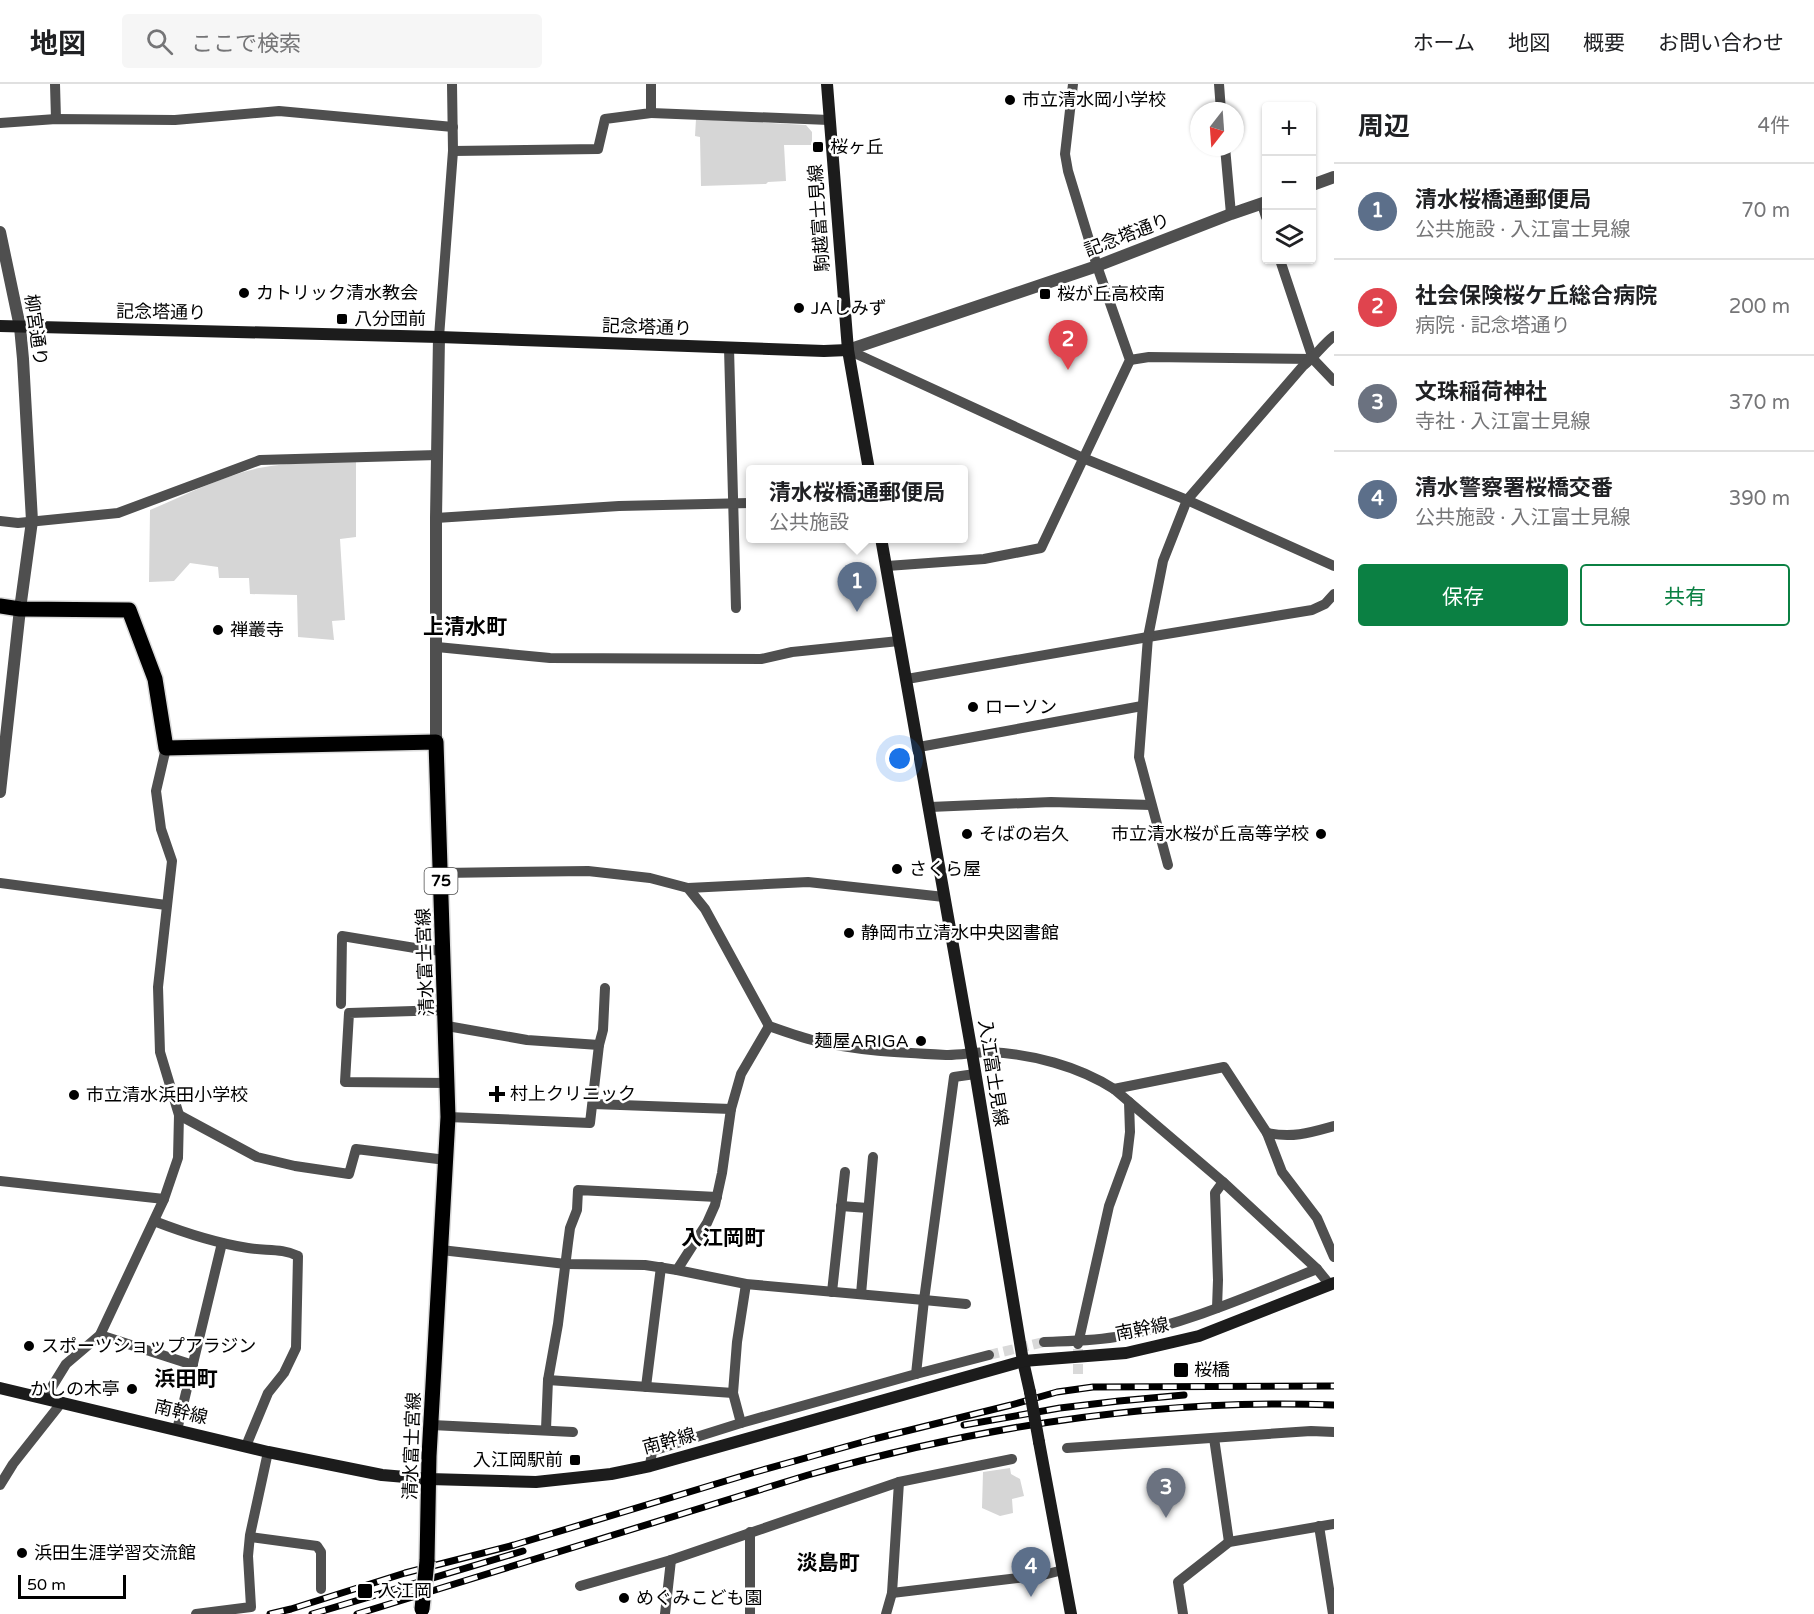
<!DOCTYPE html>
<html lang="ja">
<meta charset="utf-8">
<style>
:root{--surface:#fff;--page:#f6f6f6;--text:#202124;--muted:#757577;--line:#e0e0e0;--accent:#0b8043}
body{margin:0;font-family:"Varela Round","Noto Sans JP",sans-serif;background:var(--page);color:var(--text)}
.controls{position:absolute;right:18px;top:18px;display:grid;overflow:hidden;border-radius:6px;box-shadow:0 2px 4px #0004}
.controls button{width:54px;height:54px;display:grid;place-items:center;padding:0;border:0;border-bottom:2px solid var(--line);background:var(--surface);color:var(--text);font:30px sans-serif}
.compass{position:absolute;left:1190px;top:18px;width:54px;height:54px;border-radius:50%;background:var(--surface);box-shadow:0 2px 4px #0004;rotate:197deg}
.scale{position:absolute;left:18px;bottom:15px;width:108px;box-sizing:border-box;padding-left:6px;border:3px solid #000;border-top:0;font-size:16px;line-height:21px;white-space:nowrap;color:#000;-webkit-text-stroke:4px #fff;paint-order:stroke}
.you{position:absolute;left:900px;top:675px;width:21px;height:21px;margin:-15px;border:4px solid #fff;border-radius:50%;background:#1a73e8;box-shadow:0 0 0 9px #1a73e833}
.badge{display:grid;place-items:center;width:39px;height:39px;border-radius:50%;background:var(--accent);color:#fff;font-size:20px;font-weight:700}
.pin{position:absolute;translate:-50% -50px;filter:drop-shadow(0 2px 3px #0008)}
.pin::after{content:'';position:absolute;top:32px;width:21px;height:18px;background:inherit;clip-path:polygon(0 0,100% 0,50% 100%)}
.popup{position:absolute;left:746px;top:381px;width:222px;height:78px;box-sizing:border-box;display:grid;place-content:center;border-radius:6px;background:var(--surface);filter:drop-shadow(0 2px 4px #0005);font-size:20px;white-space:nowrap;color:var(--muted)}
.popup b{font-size:22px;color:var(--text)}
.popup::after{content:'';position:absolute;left:50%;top:100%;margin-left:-12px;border:12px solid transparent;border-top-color:var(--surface)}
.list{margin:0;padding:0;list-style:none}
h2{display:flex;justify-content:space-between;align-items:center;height:78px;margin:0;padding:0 24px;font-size:26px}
h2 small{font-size:20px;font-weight:400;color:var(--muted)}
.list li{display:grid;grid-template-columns:39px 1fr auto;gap:18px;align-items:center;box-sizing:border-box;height:96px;padding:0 24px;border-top:2px solid var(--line)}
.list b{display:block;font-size:22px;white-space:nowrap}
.list p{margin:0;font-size:20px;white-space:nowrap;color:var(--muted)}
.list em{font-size:20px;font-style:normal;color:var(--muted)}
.actions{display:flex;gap:12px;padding:18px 24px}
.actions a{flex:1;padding:14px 0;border:2px solid var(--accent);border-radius:6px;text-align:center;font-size:21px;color:var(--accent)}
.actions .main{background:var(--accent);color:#fff}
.icon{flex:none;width:33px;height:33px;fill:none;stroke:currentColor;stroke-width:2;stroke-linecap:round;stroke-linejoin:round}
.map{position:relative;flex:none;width:1334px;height:1530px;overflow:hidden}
header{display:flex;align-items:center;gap:36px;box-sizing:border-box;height:84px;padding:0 30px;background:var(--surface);border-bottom:2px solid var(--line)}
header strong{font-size:28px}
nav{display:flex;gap:33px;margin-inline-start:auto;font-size:21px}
.search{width:420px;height:54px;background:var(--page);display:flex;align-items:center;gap:15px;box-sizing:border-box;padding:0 21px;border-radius:6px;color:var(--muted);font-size:22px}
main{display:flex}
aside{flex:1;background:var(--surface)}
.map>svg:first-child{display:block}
.green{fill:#d6d6d6}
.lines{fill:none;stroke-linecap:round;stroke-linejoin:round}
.minor-tunnel{stroke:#d9d9d9;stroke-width:10;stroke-dasharray:10 5;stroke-linecap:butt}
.primary-casing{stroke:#dbdbdb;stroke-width:18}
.minor{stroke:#4f4f4f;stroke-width:10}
.tertiary{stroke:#4f4f4f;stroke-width:12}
.secondary{stroke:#1c1c1c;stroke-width:12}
.primary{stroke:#000;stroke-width:15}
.rail-casing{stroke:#000;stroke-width:7}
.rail{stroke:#fff;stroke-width:4.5;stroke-dasharray:14;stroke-linecap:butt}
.primary-bridge-casing{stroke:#dbdbdb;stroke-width:18;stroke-linecap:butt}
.secondary-bridge{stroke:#1c1c1c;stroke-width:12}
.primary-bridge{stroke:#000;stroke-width:15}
.poi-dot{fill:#000;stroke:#fff;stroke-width:2}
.labels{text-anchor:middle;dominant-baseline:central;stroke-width:5;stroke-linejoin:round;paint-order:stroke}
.shield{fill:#fff;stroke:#4c4c4c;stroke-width:1.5}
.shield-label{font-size:16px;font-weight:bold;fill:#000}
.poi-label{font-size:18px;fill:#000;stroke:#fff;text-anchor:start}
.street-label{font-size:18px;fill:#000;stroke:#fff}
.quarter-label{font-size:21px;font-weight:bold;fill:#000;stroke:#fff}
</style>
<header>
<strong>地図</strong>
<div class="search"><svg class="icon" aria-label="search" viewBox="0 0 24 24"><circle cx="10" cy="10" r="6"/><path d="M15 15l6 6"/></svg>ここで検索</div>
<nav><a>ホーム</a><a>地図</a><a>概要</a><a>お問い合わせ</a></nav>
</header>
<main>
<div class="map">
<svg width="1334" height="1530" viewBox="0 0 1334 1530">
<rect width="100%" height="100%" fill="#fff"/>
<!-- green -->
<g class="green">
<polygon points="696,35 806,41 812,48 812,61 784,61 786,97 768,98 766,100 701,102 700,53 695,52"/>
<path d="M356,377v76l-16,2 5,81 -13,1 2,19 -36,-3 -1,-42 -47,-1 -1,-16h-30l-1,-11 -28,-4 -16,18 -25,1 1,-72c35,-15 72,-34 109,-42 32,-6 65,-6 97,-7z"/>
<polygon points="1010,1384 1011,1390 1020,1395 1024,1412 1012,1415 1013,1429 1000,1432 982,1424 983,1388"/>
</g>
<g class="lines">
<!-- minor-tunnel -->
<g class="minor-tunnel">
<polyline points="1078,1265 1078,1291"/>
<polyline points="989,1271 1044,1258"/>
</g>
<defs>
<polyline id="primary" points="0,522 20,525 129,526 155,595 166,664 436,658 448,1033 429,1372 427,1477"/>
</defs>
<!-- primary casing -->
<use href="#primary" class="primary-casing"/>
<!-- minor -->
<g class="minor">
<polyline points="55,0 56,35"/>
<polyline points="1219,0 1221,27"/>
<polyline points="651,29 829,36"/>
<polyline points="0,39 56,35 175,36 279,27 453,43"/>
<polyline points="1225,63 1231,130"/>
<polyline points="453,67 598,65 605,35 651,29 651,0"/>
<polyline points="1262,120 1266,133"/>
<polyline points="1280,176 1313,275 1334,297"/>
<polyline points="439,253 453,67 452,0"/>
<polyline points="729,264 736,524"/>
<polyline points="848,266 1083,374 1187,416 1334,482"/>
<polyline points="1130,276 1149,273 1313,275"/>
<polyline points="436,434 619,422 750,419"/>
<polyline points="0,437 18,439 118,429 260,376 437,371"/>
<polyline points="887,482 984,475 1041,464 1130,276 1097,182 1068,87 1065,70 1073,0"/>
<polyline points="437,563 550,574 761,575 792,568 899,557"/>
<polyline points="907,595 1148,553 1312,526 1325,520 1334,510"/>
<polyline points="919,663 1142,622"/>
<polyline points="930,723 1051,718 1151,721"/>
<path d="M1168,781l-29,-108 9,-120 15,-76 24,-61 116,-134c12,-9 19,-21 31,-30"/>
<path d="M441,789l147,-2 62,7 38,10 17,21 64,117c14,5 28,10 43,14 43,11 91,13 136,15 13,0 27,-3 41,-3 43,2 89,14 125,37l109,93 94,87 13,16"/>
<polyline points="0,799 166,821"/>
<polyline points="688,804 808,798 944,813"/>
<polyline points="341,920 342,852 421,865 444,867"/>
<polyline points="446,926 349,929 345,998 448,999"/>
<polyline points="447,942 527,956 599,961"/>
<path d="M1114,1005l110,-22 43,66c26,5 42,0 67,-7"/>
<polyline points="593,1020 731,1025"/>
<polyline points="179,1031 257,1073 295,1082 349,1090 356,1065 446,1076"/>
<polyline points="448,1033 590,1039 599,961 603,946 605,904"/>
<polyline points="1267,1049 1282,1088 1317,1134 1334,1173"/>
<polyline points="0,1097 164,1115"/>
<polyline points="841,1122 868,1124"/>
<path d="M154,1137c31,12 61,22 94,27 17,3 35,0 50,8l-2,92 -12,25 -16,20 -22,53"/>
<polyline points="441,1166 566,1180 645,1181 677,1186 746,1200 924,1216 954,993 975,990"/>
<polyline points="677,1186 707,1139 715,1121 722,1089 731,1025 741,990 769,942"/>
<polyline points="832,1208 845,1088"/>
<polyline points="861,1210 873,1073"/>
<polyline points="1217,1224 1218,1196 1215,1109 1223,1098"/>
<polyline points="100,1251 193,1281"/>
<path d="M1044,1258c25,-1 52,-1 77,-6 68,-13 132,-42 196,-67"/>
<polyline points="1078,1260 1109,1122 1127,1073 1130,1048 1129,1018"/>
<polyline points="916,1290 989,1271"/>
<polyline points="548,1296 733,1309"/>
<polyline points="646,1303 661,1183"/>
<polyline points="45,1314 66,1280 100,1251 164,1115 178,1074 179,1031 160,968 158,903 172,777 161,745 156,707 166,664"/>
<polyline points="741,1339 733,1309 737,1258 746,1200"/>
<polyline points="432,1341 573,1348"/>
<polyline points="546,1345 548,1296 558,1240 568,1159 570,1144 577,1126 578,1106 717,1113"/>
<polyline points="177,1346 222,1159"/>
<polyline points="1214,1354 1229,1458"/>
<polyline points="1067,1364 1311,1347 1334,1348"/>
<polyline points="650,1382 652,1367 741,1339 916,1290 924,1216 966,1220"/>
<polyline points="0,1401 13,1380 62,1318"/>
<polyline points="1319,1442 1333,1530"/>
<polyline points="250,1453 317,1462 321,1468 321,1505"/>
<polyline points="580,1502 671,1476 899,1398 1012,1375"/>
<polyline points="892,1509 1043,1491 1063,1486"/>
<polyline points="196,1530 251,1523 248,1472 250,1451 268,1368"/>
<polyline points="665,1530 671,1476"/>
<polyline points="750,1530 750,1448"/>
<polyline points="886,1530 892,1509 899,1398"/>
<polyline points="1183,1530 1178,1498 1229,1458 1334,1440"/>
</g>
<!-- tertiary -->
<g class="tertiary">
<polyline points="1312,101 1334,93"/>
<polyline points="0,148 20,243 23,275 32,437 20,525 0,708"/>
<polyline points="848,266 1097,182 1231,130 1266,118"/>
<polyline points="436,658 436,434 439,253"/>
</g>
<!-- secondary -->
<g class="secondary">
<polyline points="827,0 848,266 869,386"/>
<polyline points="0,242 439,253 824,267 848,266"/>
<polyline points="881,454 972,969 1023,1277 1030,1308"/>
<polyline points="0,1304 268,1368 382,1391 429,1395 536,1398 611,1390 650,1382 1023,1277 1126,1269 1199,1252 1334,1199"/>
<polyline points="1039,1358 1071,1530"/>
</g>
<!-- primary -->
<use href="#primary" class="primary"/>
<defs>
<g id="rail">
<polyline points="964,1341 1060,1324 1119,1317 1184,1311"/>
<polyline points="270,1530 291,1525 405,1489 514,1461 752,1389 870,1356 1011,1321 1057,1308 1093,1303 1334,1302"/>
<polyline points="312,1530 523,1467"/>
<path d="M357,1530l451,-139c170,-48 349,-77 526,-70"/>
</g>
</defs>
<!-- rail casing -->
<use href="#rail" class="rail-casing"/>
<!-- rail -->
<use href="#rail" class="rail"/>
<defs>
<polyline id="primary-bridge" points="422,1525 427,1477"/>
</defs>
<!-- primary-bridge casing -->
<use href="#primary-bridge" class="primary-bridge-casing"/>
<!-- secondary-bridge -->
<polyline class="secondary-bridge" points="1030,1308 1039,1358"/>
<!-- primary-bridge -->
<use href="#primary-bridge" class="primary-bridge"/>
</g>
<!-- markers -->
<g class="poi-dot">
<circle cx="1010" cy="16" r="6"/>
<rect x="812" y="57" width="12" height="12" rx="3"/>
<circle cx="244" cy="209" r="6"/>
<rect x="1039" y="204" width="12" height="12" rx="3"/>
<circle cx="799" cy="224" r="6"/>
<rect x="336" y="229" width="12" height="12" rx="3"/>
<circle cx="218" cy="546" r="6"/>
<circle cx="973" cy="623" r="6"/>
<circle cx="967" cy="750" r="6"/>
<circle cx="1321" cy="750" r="6"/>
<circle cx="897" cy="785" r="6"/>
<circle cx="849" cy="849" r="6"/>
<circle cx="921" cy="957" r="6"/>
<path d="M494 1001h6v6h6v6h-6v6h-6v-6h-6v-6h6z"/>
<circle cx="74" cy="1011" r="6"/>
<circle cx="29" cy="1262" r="6"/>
<rect x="1173" y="1278" width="16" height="16" rx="3"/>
<circle cx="132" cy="1305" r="6"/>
<rect x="569" y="1370" width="12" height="12" rx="3"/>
<circle cx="22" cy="1469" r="6"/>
<rect x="357" y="1499" width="16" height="16" rx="3"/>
<circle cx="624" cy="1514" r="6"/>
</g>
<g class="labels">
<!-- shield labels -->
<rect class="shield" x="424.5" y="784" width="33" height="26" rx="4.5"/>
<g class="shield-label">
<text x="441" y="797">75</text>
</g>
<!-- poi labels -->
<g class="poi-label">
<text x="1022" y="16">市立清水岡小学校</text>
<text x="830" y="63">桜ヶ丘</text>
<text x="256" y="209">カトリック清水教会</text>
<text x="1057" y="210">桜が丘高校南</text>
<text x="811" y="224">JAしみず</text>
<text x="354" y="235">八分団前</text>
<text x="230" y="546">禅叢寺</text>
<text x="985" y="623">ローソン</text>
<text x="979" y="750">そばの岩久</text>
<text x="1309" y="750" text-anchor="end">市立清水桜が丘高等学校</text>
<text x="909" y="785">さくら屋</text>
<text x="861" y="849">静岡市立清水中央図書館</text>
<text x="909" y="957" text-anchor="end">麺屋ARIGA</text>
<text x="510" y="1010">村上クリニック</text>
<text x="86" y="1011">市立清水浜田小学校</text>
<text x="41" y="1262">スポーツショップアラジン</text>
<text x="1194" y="1286">桜橋</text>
<text x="120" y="1305" text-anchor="end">かしの木亭</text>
<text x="563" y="1376" text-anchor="end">入江岡駅前</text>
<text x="34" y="1469">浜田生涯学習交流館</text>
<text x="378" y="1507">入江岡</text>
<text x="636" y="1514">めぐみこども園</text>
</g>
<!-- street labels -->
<g class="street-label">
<text transform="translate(819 134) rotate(-94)">駒越富士見線</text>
<text transform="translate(1127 151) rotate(-21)">記念塔通り</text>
<text transform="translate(161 228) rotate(1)">記念塔通り</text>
<text transform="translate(647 243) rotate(2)">記念塔通り</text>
<text transform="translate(36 246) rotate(82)">柳宮通り</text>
<text transform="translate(425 878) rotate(-92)">清水富士宮線</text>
<text transform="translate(993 989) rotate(81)">入江富士見線</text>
<text transform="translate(1142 1245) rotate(-11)">南幹線</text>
<text transform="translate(181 1328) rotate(13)">南幹線</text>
<text transform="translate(669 1357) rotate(-15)">南幹線</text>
<text transform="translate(412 1362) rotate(-88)">清水富士宮線</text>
</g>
<!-- quarter labels -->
<g class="quarter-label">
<text x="465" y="543">上清水町</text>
<text x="723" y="1154">入江岡町</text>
<text x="186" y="1295">浜田町</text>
<text x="828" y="1479">淡島町</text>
</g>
</g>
</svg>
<div class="controls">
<button>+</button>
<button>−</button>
<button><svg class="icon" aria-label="layers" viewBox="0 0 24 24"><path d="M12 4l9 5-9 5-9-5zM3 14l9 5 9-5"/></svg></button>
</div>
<svg class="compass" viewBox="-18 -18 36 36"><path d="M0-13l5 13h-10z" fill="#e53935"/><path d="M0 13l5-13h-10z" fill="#757577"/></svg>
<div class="scale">50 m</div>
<div class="you"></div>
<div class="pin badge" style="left:857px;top:528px;background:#5c6f8a">1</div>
<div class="popup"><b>清水桜橋通郵便局</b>公共施設</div>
<div class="pin badge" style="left:1068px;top:286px;background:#e0444e">2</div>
<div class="pin badge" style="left:1166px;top:1434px;background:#6b7280">3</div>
<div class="pin badge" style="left:1031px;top:1513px;background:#5c6f8a">4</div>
</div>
<aside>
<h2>周辺<small>4件</small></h2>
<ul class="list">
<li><span class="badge" style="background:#5c6f8a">1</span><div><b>清水桜橋通郵便局</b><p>公共施設 · 入江富士見線</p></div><em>70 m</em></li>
<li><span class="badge" style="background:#e0444e">2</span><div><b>社会保険桜ケ丘総合病院</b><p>病院 · 記念塔通り</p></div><em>200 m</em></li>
<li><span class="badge" style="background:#6b7280">3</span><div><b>文珠稲荷神社</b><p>寺社 · 入江富士見線</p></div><em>370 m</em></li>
<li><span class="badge" style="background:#5c6f8a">4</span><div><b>清水警察署桜橋交番</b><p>公共施設 · 入江富士見線</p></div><em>390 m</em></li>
</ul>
<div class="actions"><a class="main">保存</a><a>共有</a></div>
</aside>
</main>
